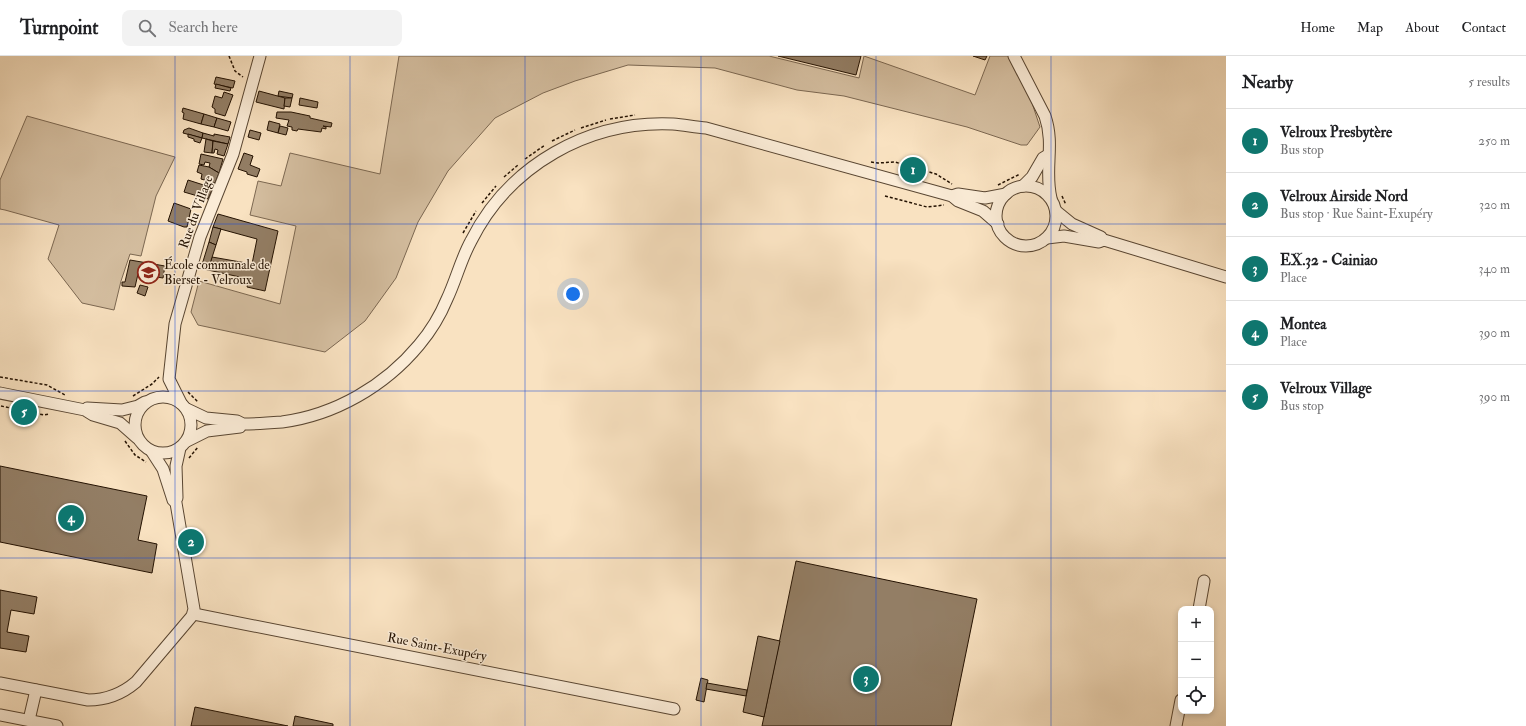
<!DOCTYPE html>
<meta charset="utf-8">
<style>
:root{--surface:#fff;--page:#f2f2f2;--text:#202124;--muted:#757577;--line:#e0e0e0;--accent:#0f766e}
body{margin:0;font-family:"IM FELL Double Pica",serif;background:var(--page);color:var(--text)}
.controls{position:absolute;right:12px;bottom:12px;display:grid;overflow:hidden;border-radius:8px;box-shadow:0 2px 6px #0003}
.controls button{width:36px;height:36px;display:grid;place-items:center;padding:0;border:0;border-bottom:1px solid var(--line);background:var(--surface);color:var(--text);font:20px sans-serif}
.you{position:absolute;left:573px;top:238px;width:14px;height:14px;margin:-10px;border:3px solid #fff;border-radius:50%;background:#1a73e8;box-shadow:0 0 0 6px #1a73e833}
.badge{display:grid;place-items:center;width:26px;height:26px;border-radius:50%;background:var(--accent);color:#fff;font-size:13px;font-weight:700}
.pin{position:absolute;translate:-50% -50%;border:2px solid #fff;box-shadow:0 1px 4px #0006}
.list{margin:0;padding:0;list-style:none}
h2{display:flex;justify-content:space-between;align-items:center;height:52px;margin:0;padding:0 16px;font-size:17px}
h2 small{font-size:13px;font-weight:400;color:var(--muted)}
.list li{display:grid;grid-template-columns:26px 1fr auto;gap:12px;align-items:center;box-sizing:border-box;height:64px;padding:0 16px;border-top:1px solid var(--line)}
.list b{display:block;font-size:15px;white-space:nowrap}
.list p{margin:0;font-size:13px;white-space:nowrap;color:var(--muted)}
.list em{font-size:13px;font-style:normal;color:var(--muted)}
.icon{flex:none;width:22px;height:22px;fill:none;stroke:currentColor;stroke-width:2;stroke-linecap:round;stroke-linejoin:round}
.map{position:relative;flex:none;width:1226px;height:670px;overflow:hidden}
header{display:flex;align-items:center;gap:24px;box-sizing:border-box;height:56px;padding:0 20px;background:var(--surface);border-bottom:1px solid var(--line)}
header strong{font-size:19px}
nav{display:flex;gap:22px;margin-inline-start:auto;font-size:14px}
.search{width:280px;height:36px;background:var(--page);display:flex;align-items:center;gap:10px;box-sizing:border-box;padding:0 14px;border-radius:8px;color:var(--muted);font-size:15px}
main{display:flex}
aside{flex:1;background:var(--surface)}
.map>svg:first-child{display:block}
.green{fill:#d5bfa1;stroke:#7c6852}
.building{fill:#937e65;stroke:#241202}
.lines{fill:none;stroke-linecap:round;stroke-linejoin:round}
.minor-casing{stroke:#594632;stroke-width:13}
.path{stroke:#241202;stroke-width:1.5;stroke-dasharray:3 2;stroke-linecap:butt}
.minor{stroke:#fbecd7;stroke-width:11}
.grid{fill:none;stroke:#1d4ed8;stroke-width:1;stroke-opacity:0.55}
.labels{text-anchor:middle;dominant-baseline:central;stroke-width:3;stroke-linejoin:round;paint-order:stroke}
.street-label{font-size:13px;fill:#241202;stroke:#fbecd7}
.poi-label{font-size:13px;fill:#241202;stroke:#fbecd7;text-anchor:start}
</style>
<header>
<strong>Turnpoint</strong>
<div class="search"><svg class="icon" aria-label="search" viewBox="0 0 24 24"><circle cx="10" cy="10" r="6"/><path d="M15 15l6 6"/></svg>Search here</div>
<nav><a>Home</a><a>Map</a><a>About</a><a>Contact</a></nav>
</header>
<main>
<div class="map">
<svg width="1226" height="670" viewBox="0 0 1226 670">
<rect width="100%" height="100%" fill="#f9e2c1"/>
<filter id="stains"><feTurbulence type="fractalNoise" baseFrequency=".005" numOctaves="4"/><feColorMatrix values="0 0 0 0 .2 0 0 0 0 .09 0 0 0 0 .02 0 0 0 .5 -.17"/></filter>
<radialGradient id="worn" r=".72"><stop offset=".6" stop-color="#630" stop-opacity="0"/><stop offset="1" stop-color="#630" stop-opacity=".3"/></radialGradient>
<!-- green -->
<g class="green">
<polygon points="399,0 769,0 859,22 864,0 975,39 990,0 1009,0 1028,35 1040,71 1027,89 1021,89 967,71 844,40 797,34 715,12 628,9 575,25 543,37 495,62 448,115 418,166 396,222 365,265 325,296 198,269 191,256 199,225 280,248 296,170 250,159 258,125 281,130 290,97 380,118"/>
<polygon points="27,60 175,101 156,140 141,200 130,198 121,225 114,254 82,247 48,203 59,169 5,154 0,153 0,124"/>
</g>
<!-- building -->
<g class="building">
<polygon points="778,0 861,0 856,19"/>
<polygon points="973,0 987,0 985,4"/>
<polygon points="216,21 235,25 233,32 214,28"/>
<polygon points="216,28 231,32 230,35 215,32"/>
<polygon points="259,35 285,42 284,53 256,46"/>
<polygon points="279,35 293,38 292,42 278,40"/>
<polygon points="224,36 233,39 225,60 215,57 215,53 212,51 215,40 222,42"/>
<polygon points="285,42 292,42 290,51 284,50"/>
<polygon points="300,42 318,46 317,52 299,49"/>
<polygon points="183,52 204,58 201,68 183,63 184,57 182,56"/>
<polygon points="277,56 291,56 310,60 310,62 332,67 331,71 323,70 326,71 326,73 322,72 321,76 298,73 297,75 292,74 292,71 287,70 289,64 276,62"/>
<polygon points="204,58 217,62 214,71 201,68"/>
<polygon points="217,62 231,66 228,75 214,71"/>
<polygon points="269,65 280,68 278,77 267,74"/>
<polygon points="280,70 288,72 286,79 278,77"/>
<polygon points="189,72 203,77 202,82 183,77 184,74"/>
<polygon points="250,74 261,77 259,84 248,81"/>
<polygon points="203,77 214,80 214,78 230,81 228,88 202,82"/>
<polygon points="188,78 202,82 200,87 194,85 194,83 188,81"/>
<polygon points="206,83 213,85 212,97 204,96"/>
<polygon points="213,85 228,88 224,100 217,98 218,94 215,93 214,97 212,97"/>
<polygon points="244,97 253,100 250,109 260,113 257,121 247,118 247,116 238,113"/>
<polygon points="201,98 223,103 219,117 209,111 210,107 205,106 204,109 199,108"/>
<polygon points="199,109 209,111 219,117 215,127 201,123 202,118 197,116"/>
<polygon points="188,124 213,132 208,143 184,136"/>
<polygon points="174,147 191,153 187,171 184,171 168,165"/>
<polygon points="218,158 278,175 265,235 247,231 249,223 208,214 212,201 252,208 257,183 213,171"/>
<polygon points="213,171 221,173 216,189 209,186"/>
<polygon points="209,186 216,189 208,214 201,212"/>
<polygon points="130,204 165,210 163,222 138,218 135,231 122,230 122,226 125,226"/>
<polygon points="140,229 148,231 145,240 137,237"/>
<polygon points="0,410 147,440 138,484 157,488 152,517 0,486"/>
<polygon points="796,505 977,543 951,670 762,670"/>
<polygon points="0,534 37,541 34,558 11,554 7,576 29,580 26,596 0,592"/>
<polygon points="758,580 780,585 764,661 743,656"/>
<polygon points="701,622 708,624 704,646 696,644"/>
<polygon points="707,627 747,634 746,640 706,633"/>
<polygon points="195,651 288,670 191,670"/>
<polygon points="295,660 333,668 333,670 293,670"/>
</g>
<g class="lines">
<defs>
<g id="minor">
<path d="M1014,0l31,60c10,29 -1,54 6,82"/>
<polyline points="1023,130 1032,121 1043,102 1048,99"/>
<circle cx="1026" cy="160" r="30"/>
<polyline points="952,140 958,138 985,142 1006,138"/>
<polyline points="1056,155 1072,168 1101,181"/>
<polyline points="1047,182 1064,180 1099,186 1104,184 1226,221"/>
<polyline points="0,337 85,354 93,359 120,367 137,382"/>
<circle cx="163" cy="369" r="28"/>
<polyline points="181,347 169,323 175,268 200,181 233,98 260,0"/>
<polyline points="87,352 122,354 138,350 145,346"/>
<path d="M187,353l19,9 31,3 6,3c13,0 26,-1 39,-2 53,-7 103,-36 137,-77 11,-13 21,-29 28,-46 9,-19 14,-40 24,-58 38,-76 118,-121 202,-117 11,1 22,3 33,4l246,68 6,5 25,10 15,13"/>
<polyline points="187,385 207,375 240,371"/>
<polyline points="177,442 176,410 180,392"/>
<polyline points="1199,553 1204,525"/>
<polyline points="194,558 674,653"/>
<path d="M0,627l88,17c19,0 34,-6 48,-18l56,-66 2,-7 -18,-106 -3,-3 -10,-31 -11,-17"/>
<polyline points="0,659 57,670"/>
<polyline points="29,664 36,634"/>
<polyline points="1176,670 1181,644"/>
</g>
</defs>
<!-- minor casing -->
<use href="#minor" class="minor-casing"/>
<!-- path -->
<g class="path">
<polyline points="229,0 235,15 243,21"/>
<polyline points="610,63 635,59"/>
<polyline points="581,72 606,64"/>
<polyline points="552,85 575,74"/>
<polyline points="525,103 545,89"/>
<polyline points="871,106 878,107 895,106 936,118 952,128"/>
<polyline points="504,121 518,109"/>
<polyline points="998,129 1020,118"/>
<polyline points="885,140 927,151 944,149"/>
<polyline points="1062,140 1066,149"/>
<polyline points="482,147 496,130"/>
<polyline points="463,177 476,155"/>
<polyline points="0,321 47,329 65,339"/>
<polyline points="188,336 198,346"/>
<polyline points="133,340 152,328 159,321"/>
<polyline points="1,350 44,359 49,358"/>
<polyline points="125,385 135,399 146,406"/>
<polyline points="189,402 198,391"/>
</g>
<!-- minor -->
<use href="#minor" class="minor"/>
</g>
<!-- grid -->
<path class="grid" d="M175,0v670M350,0v670M525,0v670M701,0v670M876,0v670M1051,0v670M0,168h1226M0,335h1226M0,502h1226"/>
<!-- icons -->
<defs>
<symbol id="school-ring" viewBox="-11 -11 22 22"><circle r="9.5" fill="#fbecd7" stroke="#8f2418" stroke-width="1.5"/><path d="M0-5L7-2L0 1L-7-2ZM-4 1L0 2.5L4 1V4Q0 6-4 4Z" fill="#8f2418"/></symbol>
</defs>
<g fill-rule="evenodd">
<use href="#school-ring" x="136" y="204" width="25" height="25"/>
</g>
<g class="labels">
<!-- street labels -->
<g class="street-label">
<text transform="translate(196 156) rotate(-70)">Rue du Village</text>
<text transform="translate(437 591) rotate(11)">Rue Saint-Exupéry</text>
</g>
<!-- poi labels -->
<g class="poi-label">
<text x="164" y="209">École communale de<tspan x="164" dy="15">Bierset - Velroux</tspan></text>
</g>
</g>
<rect width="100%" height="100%" filter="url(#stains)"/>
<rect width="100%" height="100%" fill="url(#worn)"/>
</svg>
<div class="controls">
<button>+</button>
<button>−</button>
<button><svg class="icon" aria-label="locate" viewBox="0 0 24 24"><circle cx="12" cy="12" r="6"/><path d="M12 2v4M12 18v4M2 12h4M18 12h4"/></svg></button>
</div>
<div class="you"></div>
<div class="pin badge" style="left:913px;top:114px">1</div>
<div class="pin badge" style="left:191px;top:486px">2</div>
<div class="pin badge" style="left:866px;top:623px">3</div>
<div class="pin badge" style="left:71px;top:462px">4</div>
<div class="pin badge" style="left:24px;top:356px">5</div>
</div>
<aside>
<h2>Nearby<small>5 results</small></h2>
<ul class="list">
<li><span class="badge">1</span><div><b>Velroux Presbytère</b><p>Bus stop</p></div><em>250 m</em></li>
<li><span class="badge">2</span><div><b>Velroux Airside Nord</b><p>Bus stop · Rue Saint-Exupéry</p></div><em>320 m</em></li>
<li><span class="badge">3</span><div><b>EX.32 - Cainiao</b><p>Place</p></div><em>340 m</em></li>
<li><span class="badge">4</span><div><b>Montea</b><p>Place</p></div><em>390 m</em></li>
<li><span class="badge">5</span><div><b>Velroux Village</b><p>Bus stop</p></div><em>390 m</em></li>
</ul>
</aside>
</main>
